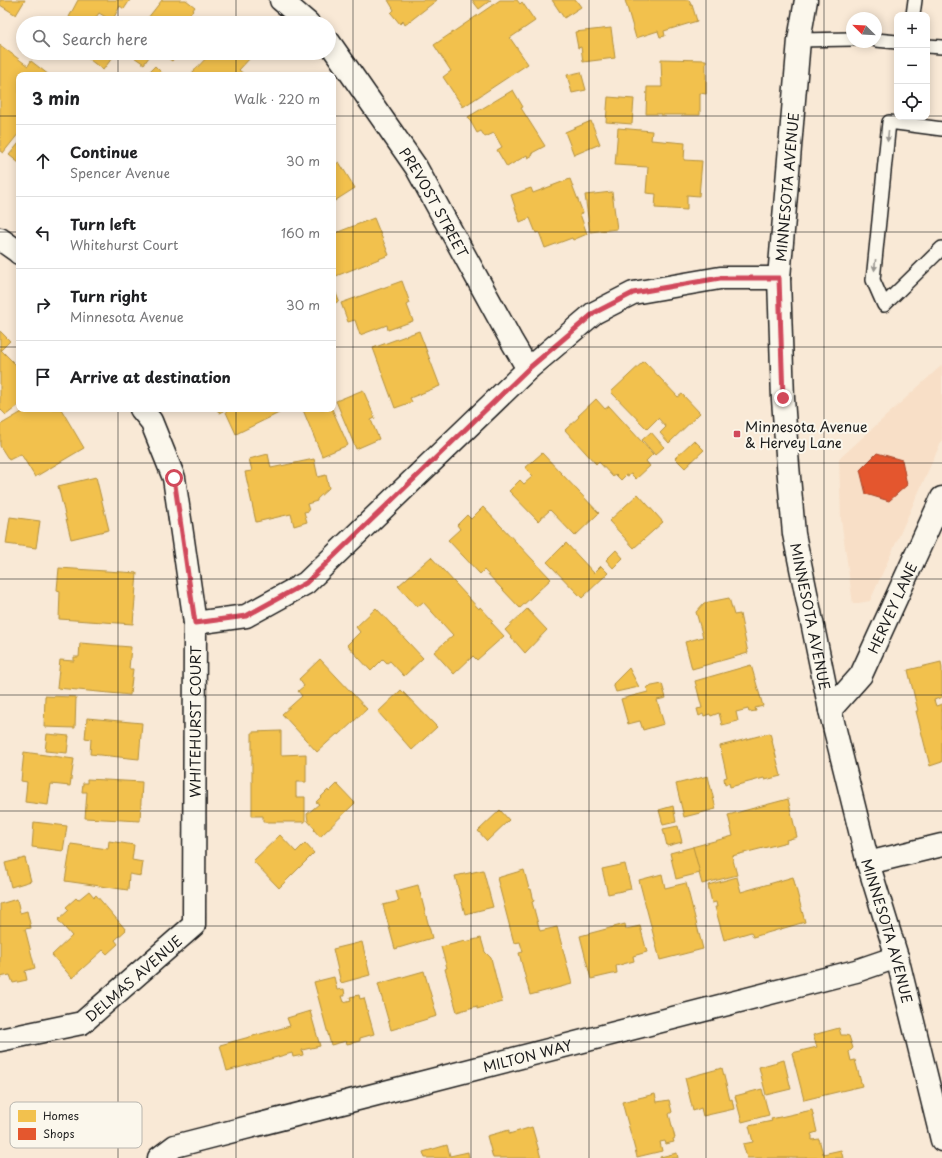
<!DOCTYPE html>
<meta charset="utf-8">
<style>
:root{--surface:#fff;--page:#f2f2f2;--text:#202124;--muted:#757577;--line:#e0e0e0}
body{margin:0;font-family:"Playpen Sans",sans-serif;background:var(--page);color:var(--text)}
.controls{position:absolute;right:12px;top:12px;display:grid;overflow:hidden;border-radius:8px;box-shadow:0 2px 10px #0003}
.controls button{width:36px;height:36px;display:grid;place-items:center;padding:0;border:0;border-bottom:1px solid var(--line);background:var(--surface);color:var(--text);font:20px sans-serif}
.compass{position:absolute;left:846px;top:12px;width:36px;height:36px;border-radius:50%;background:var(--surface);box-shadow:0 2px 10px #0003;rotate:294deg}
.stop{position:absolute;width:12px;height:12px;margin:-9px;border:3px solid #d1495b;border-radius:50%;background:#fff}
.stop.end{background:#d1495b;border-color:#fff;box-shadow:0 1px 4px #0008}
.list{margin:0;padding:0;list-style:none}
h2{display:flex;justify-content:space-between;align-items:center;height:52px;margin:0;padding:0 16px;font-size:17px}
h2 small{font-size:13px;font-weight:400;color:var(--muted)}
.list li{display:grid;grid-template-columns:26px 1fr auto;gap:12px;align-items:center;box-sizing:border-box;height:72px;padding:0 16px;border-top:1px solid var(--line)}
.list b{display:block;font-size:15px;white-space:nowrap}
.list p{margin:0;font-size:13px;white-space:nowrap;color:var(--muted)}
.list em{font-size:13px;font-style:normal;color:var(--muted)}
.icon{flex:none;width:22px;height:22px;fill:none;stroke:currentColor;stroke-width:2;stroke-linecap:round;stroke-linejoin:round}
.map{position:relative;flex:none;width:942px;height:1158px;overflow:hidden}
.search{position:absolute;background:var(--surface);box-shadow:0 2px 10px #0003;left:16px;top:16px;width:320px;height:44px;display:flex;align-items:center;gap:10px;box-sizing:border-box;padding:0 14px;border-radius:22px;color:var(--muted);font-size:15px}
.panel{position:absolute;background:var(--surface);box-shadow:0 2px 10px #0003;left:16px;top:72px;width:320px;height:340px;border-radius:8px}
.map>svg:first-child{display:block}
.built{fill:#f8dfc7}
.homes{fill:#f2c14e;stroke:#b2903f}
.shops{fill:#e4572e;stroke:#a84529}
.lines{fill:none;stroke-linecap:round;stroke-linejoin:round}
.lane-casing{stroke:#1c1c1c;stroke-width:16}
.street-casing{stroke:#1c1c1c;stroke-width:25}
.secondary-casing{stroke:#1c1c1c;stroke-width:25}
.lane{stroke:#fbf7ec;stroke-width:13}
.street{stroke:#fbf7ec;stroke-width:22}
.secondary{stroke:#fbf7ec;stroke-width:22}
.oneway{fill:#97948e}
.route{stroke:#d1495b;stroke-width:5}
.grid{fill:none;stroke:#1c1c1c;stroke-width:1;stroke-opacity:0.55}
.poi-dot{fill:#d1495b;stroke:#fbf7ec;stroke-width:1.5}
.labels{text-anchor:middle;dominant-baseline:central;stroke-width:4;stroke-linejoin:round;paint-order:stroke}
.street-label{font-size:14px;fill:#1c1c1c;stroke:#fbf7ec}
.poi-label{font-size:14px;fill:#1c1c1c;stroke:#fbf7ec;text-anchor:start}
.key{fill:#fbf7ec;stroke:#b8b5ae;stroke-width:1}
.key-label{font-size:11px;fill:#1c1c1c}
</style>
<div class="map">
<svg width="942" height="1158" viewBox="0 0 942 1158">
<rect width="100%" height="100%" fill="#f9e9d6"/>
<filter id="ink" filterUnits="userSpaceOnUse"><feTurbulence type="fractalNoise" baseFrequency=".025" numOctaves="2"/><feDisplacementMap in="SourceGraphic" scale="8" xChannelSelector="R" yChannelSelector="G"/><feConvolveMatrix kernelMatrix="1 2 1 2 8 2 1 2 1" color-interpolation-filters="sRGB"/></filter>
<g filter="url(#ink)">
<!-- built -->
<polygon class="built" points="942,365 942,440 870,601 853,604 841,519 839,459"/>
<!-- homes -->
<g class="homes">
<polygon points="0,0 25,0 16,15 0,5"/>
<polygon points="78,0 130,0 124,9 120,6 112,21 99,13 92,23 79,23 69,17"/>
<polygon points="162,0 186,0 195,7 184,23 144,23"/>
<polygon points="388,0 437,0 405,25 403,21 400,24 391,13 394,10"/>
<polygon points="472,0 491,0 479,9"/>
<polygon points="500,0 517,0 520,4 522,2 535,21 510,38 528,64 463,107 443,77 451,71 434,45"/>
<polygon points="552,0 576,0 581,7 564,18"/>
<polygon points="625,0 689,0 691,5 692,5 697,21 664,31 665,36 660,37 658,31 636,38"/>
<polygon points="611,28 615,58 583,62 581,47 578,48 575,32"/>
<polygon points="0,45 28,66 31,61 49,75 19,75 19,133 3,153 0,151"/>
<polygon points="81,53 116,53 103,70"/>
<polygon points="128,53 152,53 144,64"/>
<polygon points="161,53 177,53 172,61"/>
<polygon points="211,53 249,53 252,56 239,70 245,75 190,75"/>
<polygon points="661,59 706,60 706,94 700,93 700,115 661,115 661,114 646,114 647,87 662,87"/>
<polygon points="155,66 164,75 146,75"/>
<polygon points="581,72 586,90 572,93 567,75"/>
<polygon points="513,90 523,107 521,108 545,146 532,153 533,155 528,158 527,155 507,167 497,150 502,147 494,133 485,137 481,131 477,133 468,117"/>
<polygon points="608,97 634,99 632,124 606,122"/>
<polygon points="591,121 600,144 574,155 565,132"/>
<polygon points="618,128 652,131 651,140 685,143 684,160 702,161 699,196 687,195 687,210 655,208 656,194 646,193 648,167 615,165"/>
<polygon points="19,143 19,163 9,155"/>
<polygon points="339,162 355,188 333,202 333,166"/>
<polygon points="570,179 583,213 580,214 587,234 573,240 572,238 545,248 539,232 536,233 530,218 520,222 511,195 531,188 533,193"/>
<polygon points="612,192 617,229 590,232 585,195"/>
<polygon points="374,218 389,255 336,276 333,268 333,234"/>
<polygon points="402,281 410,303 407,305 413,321 388,330 387,325 360,335 355,320 348,322 341,303"/>
<polygon points="333,288 334,288 339,301 333,304"/>
<polygon points="0,331 10,341 1,350 19,368 19,405 6,415 0,409"/>
<polygon points="419,331 440,386 410,398 412,402 395,408 373,348"/>
<polygon points="644,361 678,397 682,394 700,413 669,443 660,433 666,427 658,418 647,429 611,392"/>
<polygon points="363,390 375,418 371,420 379,439 356,449 336,401"/>
<polygon points="596,399 605,409 609,406 653,454 646,461 650,466 636,479 631,474 628,476 626,475 621,480 615,474 613,477 599,462 596,464 565,430 579,417 578,416"/>
<polygon points="27,409 61,409 84,448 35,477 21,454 9,460 0,446 0,425"/>
<polygon points="217,409 279,409 281,412 236,434 225,410 219,413"/>
<polygon points="305,409 332,409 348,445 322,456 303,410"/>
<polygon points="651,432 664,447 655,455 642,440"/>
<polygon points="694,440 704,450 685,468 675,458"/>
<polygon points="542,453 599,513 575,536 550,510 538,521 509,491 520,480 524,484 533,476 525,468"/>
<polygon points="268,454 271,468 314,459 318,477 326,475 329,488 317,499 317,501 307,504 309,511 304,512 307,522 294,526 291,514 256,522 245,472 252,471 249,459"/>
<polygon points="96,477 109,530 71,539 58,486"/>
<polygon points="638,494 663,522 634,548 609,521"/>
<polygon points="483,507 551,579 520,608 484,570 480,574 448,540 460,529 457,525 467,515 471,519"/>
<polygon points="10,517 40,521 36,548 6,544"/>
<polygon points="566,543 594,573 601,566 608,573 582,598 547,562"/>
<polygon points="616,550 623,558 613,568 606,560"/>
<polygon points="431,557 479,609 480,607 493,621 491,622 504,636 477,660 473,656 454,674 434,652 453,635 423,602 417,607 398,586"/>
<polygon points="59,568 137,573 133,624 59,619 60,591 57,590"/>
<polygon points="729,598 734,615 740,614 748,653 692,669 685,642 703,637 696,612 704,603"/>
<polygon points="376,608 423,658 404,676 390,661 387,663 383,659 371,671 347,645 360,632 356,627"/>
<polygon points="527,609 547,630 525,653 505,630"/>
<polygon points="80,643 131,647 129,669 133,669 130,695 57,688 60,660 74,661 74,657 79,657"/>
<polygon points="320,659 367,709 339,735 337,734 317,752 282,714 302,696 298,691 304,686 299,679"/>
<polygon points="941,662 942,668 942,697 934,700 936,706 942,704 942,762 930,766 916,711 918,711 908,670"/>
<polygon points="751,665 763,706 755,708 756,711 749,712 748,709 736,712 738,721 722,725 719,713 711,716 710,714 704,716 703,714 699,716 697,709 702,708 695,681"/>
<polygon points="629,668 639,687 616,692 613,684"/>
<polygon points="662,684 666,698 657,700 664,724 643,730 640,721 628,724 621,699 648,692 647,687"/>
<polygon points="401,690 437,727 412,750 378,712"/>
<polygon points="45,696 76,697 75,728 44,727"/>
<polygon points="87,718 142,723 139,759 90,754 91,739 85,738"/>
<polygon points="281,731 281,755 306,754 306,782 296,782 296,797 305,797 305,822 263,822 263,816 252,816 252,732"/>
<polygon points="770,733 781,776 765,780 764,778 730,787 729,783 725,785 724,778 727,777 720,746"/>
<polygon points="47,734 69,736 67,753 45,751"/>
<polygon points="24,752 74,759 70,786 51,784 48,805 25,802 27,782 21,781"/>
<polygon points="708,776 716,809 684,817 676,784"/>
<polygon points="87,779 142,782 140,821 85,818 87,792 82,792 83,783 87,783"/>
<polygon points="337,784 355,803 320,837 314,830 315,829 308,821 307,814 319,804 316,802 328,790 329,792"/>
<polygon points="788,799 797,837 786,840 787,842 732,856 737,875 702,884 692,847 733,836 728,815"/>
<polygon points="673,806 676,822 663,825 659,810"/>
<polygon points="500,810 509,820 487,841 478,831"/>
<polygon points="34,822 67,826 63,851 32,847"/>
<polygon points="678,826 682,842 667,846 663,829"/>
<polygon points="280,835 296,852 305,843 314,853 279,888 253,861"/>
<polygon points="109,841 134,845 132,860 143,862 141,876 129,874 128,890 65,881 71,844 108,849"/>
<polygon points="693,847 700,873 676,879 670,853"/>
<polygon points="25,858 31,881 11,887 5,863"/>
<polygon points="625,864 631,889 608,894 602,869"/>
<polygon points="483,870 493,907 465,914 455,876"/>
<polygon points="524,870 529,889 531,889 534,901 532,902 540,931 557,927 572,984 530,995 519,953 523,952 520,942 514,943 497,878"/>
<polygon points="662,874 665,888 686,883 703,949 660,960 639,880"/>
<polygon points="737,877 741,892 793,877 805,922 753,937 751,932 724,940 715,907 717,907 716,902 712,903 708,885"/>
<polygon points="418,885 432,938 395,949 383,905 399,901 396,891"/>
<polygon points="89,891 94,897 96,895 126,930 115,940 118,944 107,954 103,950 72,978 52,955 72,936 58,920 69,910 66,907 76,898 78,900"/>
<polygon points="17,899 20,913 27,911 31,928 25,929 35,968 25,971 27,980 13,983 10,975 0,977 0,904"/>
<polygon points="625,924 626,929 640,926 647,952 633,956 634,961 616,966 617,973 591,979 580,936"/>
<polygon points="481,938 485,952 491,958 502,1002 477,1009 477,1006 457,1012 445,969 447,968 441,947 465,941 465,942"/>
<polygon points="362,942 370,975 341,983 333,949"/>
<polygon points="424,971 437,1016 391,1030 378,984"/>
<polygon points="334,977 337,990 344,989 345,996 342,996 344,1002 351,1000 350,997 359,995 360,999 364,998 374,1034 360,1038 360,1041 347,1044 346,1041 331,1045 314,982"/>
<polygon points="310,1011 320,1046 302,1050 303,1055 293,1057 292,1053 227,1071 220,1045 290,1026 287,1018"/>
<polygon points="839,1028 841,1035 845,1035 849,1036 853,1048 849,1052 851,1061 855,1060 862,1086 804,1100 792,1053 817,1047 813,1035"/>
<polygon points="784,1060 791,1089 766,1095 759,1067"/>
<polygon points="722,1068 730,1100 732,1099 734,1109 703,1116 701,1108 693,1111 685,1078"/>
<polygon points="762,1089 769,1115 742,1122 735,1096"/>
<polygon points="655,1094 657,1102 669,1100 672,1112 669,1114 675,1138 673,1139 674,1142 666,1144 665,1141 660,1142 662,1151 637,1157 622,1102"/>
<polygon points="812,1110 817,1132 811,1134 812,1136 812,1140 819,1139 823,1154 841,1150 843,1158 747,1158 743,1144 753,1142 749,1126 772,1121 771,1119"/>
<polygon points="532,1127 541,1158 493,1158 487,1136 509,1130 509,1134"/>
<polygon points="447,1145 450,1156 468,1152 469,1158 425,1158 423,1152"/>
<polygon points="677,1153 678,1158 660,1158 660,1157"/>
</g>
<!-- shops -->
<polygon class="shops" points="877,453 902,460 907,485 889,501 866,494 860,470"/>
<g class="lines">
<defs>
<g id="lane">
<polyline points="913,15 915,0"/>
<polyline points="799,40 852,39"/>
<polyline points="876,40 897,42"/>
<polyline points="927,46 942,47"/>
<polyline points="942,129 889,122 873,280 884,305 942,248"/>
</g>
<g id="street">
<polyline points="281,0 308,23"/>
<path id="s1" d="M329,42l87,125 95,173 17,29"/>
<polyline points="0,239 17,251 19,253"/>
<polyline points="141,409 151,421 174,478 195,623"/>
<path id="s2" d="M830,710l31,-35 81,-177"/>
<polyline points="868,863 942,845"/>
<path id="s3" d="M0,1040l82,-17 112,-98 1,-302 51,-7 60,-33 222,-214 66,-56 39,-20 87,-15h59"/>
<path id="s4" d="M159,1158l16,-12 681,-175 41,-14"/>
</g>
<g id="secondary">
<path id="s5" d="M806,0l-7,40 -20,238 4,121 4,55 7,80 36,176 38,153 29,94 45,183"/>
</g>
</defs>
<!-- lane casing -->
<use href="#lane" class="lane-casing"/>
<!-- street casing -->
<use href="#street" class="street-casing"/>
<!-- secondary casing -->
<use href="#secondary" class="secondary-casing"/>
<!-- lane -->
<use href="#lane" class="lane"/>
<!-- street -->
<use href="#street" class="street"/>
<!-- secondary -->
<use href="#secondary" class="secondary"/>
</g>
<!-- one-way arrows -->
<defs><path id="oneway-solid" d="M-6-.8H1V-3.2L6.5 0L1 3.2V.8H-6Z"/></defs>
<g class="oneway">
<use href="#oneway-solid" transform="translate(888 136) rotate(96)"/>
<use href="#oneway-solid" transform="translate(875 265) rotate(96)"/>
</g>
</g>
<g class="lines" filter="url(#ink)">
<!-- route -->
<polyline class="route" points="174,478 195,623 246,616 306,583 528,369 594,313 633,293 720,278 779,278 783,398"/>
</g>
<!-- grid -->
<path class="grid" d="M118,0v23M236,0v23M353,0v1158M471,0v1158M589,0v1158M706,0v1158M824,0v1158M118,53v22M236,53v22M0,116h19M333,116h564M927,116h15M0,232h19M333,232h609M0,347h19M333,347h609M118,409v749M236,409v749M0,463h942M0,579h942M0,695h942M0,811h942M0,926h942M0,1042h942"/>
<!-- markers -->
<rect class="poi-dot" x="733" y="430" width="8" height="8" rx="2"/>
<g class="labels">
<!-- street labels -->
<g class="street-label">
<text transform="translate(787 187) rotate(-85)">MINNESOTA AVENUE</text>
<text stroke="none"><textPath href="#s1" startOffset="192">PREVOST STREET</textPath></text>
<text stroke="none"><textPath href="#s2" startOffset="121">HERVEY LANE</textPath></text>
<text stroke="none"><textPath href="#s5" startOffset="620">MINNESOTA AVENUE</textPath></text>
<text stroke="none"><textPath href="#s3" startOffset="436">WHITEHURST COURT</textPath></text>
<text stroke="none"><textPath href="#s5" startOffset="944">MINNESOTA AVENUE</textPath></text>
<text stroke="none"><textPath href="#s3" startOffset="152">DELMAS AVENUE</textPath></text>
<text stroke="none"><textPath href="#s4" startOffset="384">MILTON WAY</textPath></text>
</g>
<!-- poi labels -->
<g class="poi-label">
<text x="745" y="426">Minnesota Avenue<tspan x="745" dy="16">&amp; Hervey Lane</tspan></text>
</g>
</g>
<!-- legend -->
<rect x="10" y="1102" width="132" height="46" rx="6" class="key"/>
<rect x="18" y="1110" width="18" height="12" fill="#f2c14e"/>
<rect x="18" y="1128" width="18" height="12" fill="#e4572e"/>
<g class="key-label">
<text x="43" y="1120">Homes</text>
<text x="43" y="1138">Shops</text>
</g>
</svg>
<div class="controls">
<button>+</button>
<button>−</button>
<button><svg class="icon" aria-label="locate" viewBox="0 0 24 24"><circle cx="12" cy="12" r="6"/><path d="M12 2v4M12 18v4M2 12h4M18 12h4"/></svg></button>
</div>
<svg class="compass" viewBox="-18 -18 36 36"><path d="M0-13l5 13h-10z" fill="#e53935"/><path d="M0 13l5-13h-10z" fill="#757577"/></svg>
<div class="stop" style="left:174px;top:478px"></div>
<div class="stop end" style="left:783px;top:398px"></div>
<div class="search"><svg class="icon" aria-label="search" viewBox="0 0 24 24"><circle cx="10" cy="10" r="6"/><path d="M15 15l6 6"/></svg>Search here</div>
<section class="panel">
<h2>3 min<small>Walk · 220 m</small></h2>
<ul class="list">
<li><svg class="icon" aria-label="ahead" viewBox="0 0 24 24"><path d="M12 20V5M6 11l6-6 6 6"/></svg><div><b>Continue</b><p>Spencer Avenue</p></div><em>30 m</em></li>
<li><svg class="icon" aria-label="left" viewBox="0 0 24 24"><path d="M17 20v-9H6M10 6l-5 5 5 5"/></svg><div><b>Turn left</b><p>Whitehurst Court</p></div><em>160 m</em></li>
<li><svg class="icon" aria-label="right" viewBox="0 0 24 24"><path d="M7 20v-9h11M14 6l5 5-5 5"/></svg><div><b>Turn right</b><p>Minnesota Avenue</p></div><em>30 m</em></li>
<li><svg class="icon" aria-label="arrive" viewBox="0 0 24 24"><path d="M6 21V4h12l-3 4 3 4H6"/></svg><div><b>Arrive at destination</b></div></li>
</ul>
</section>
</div>
